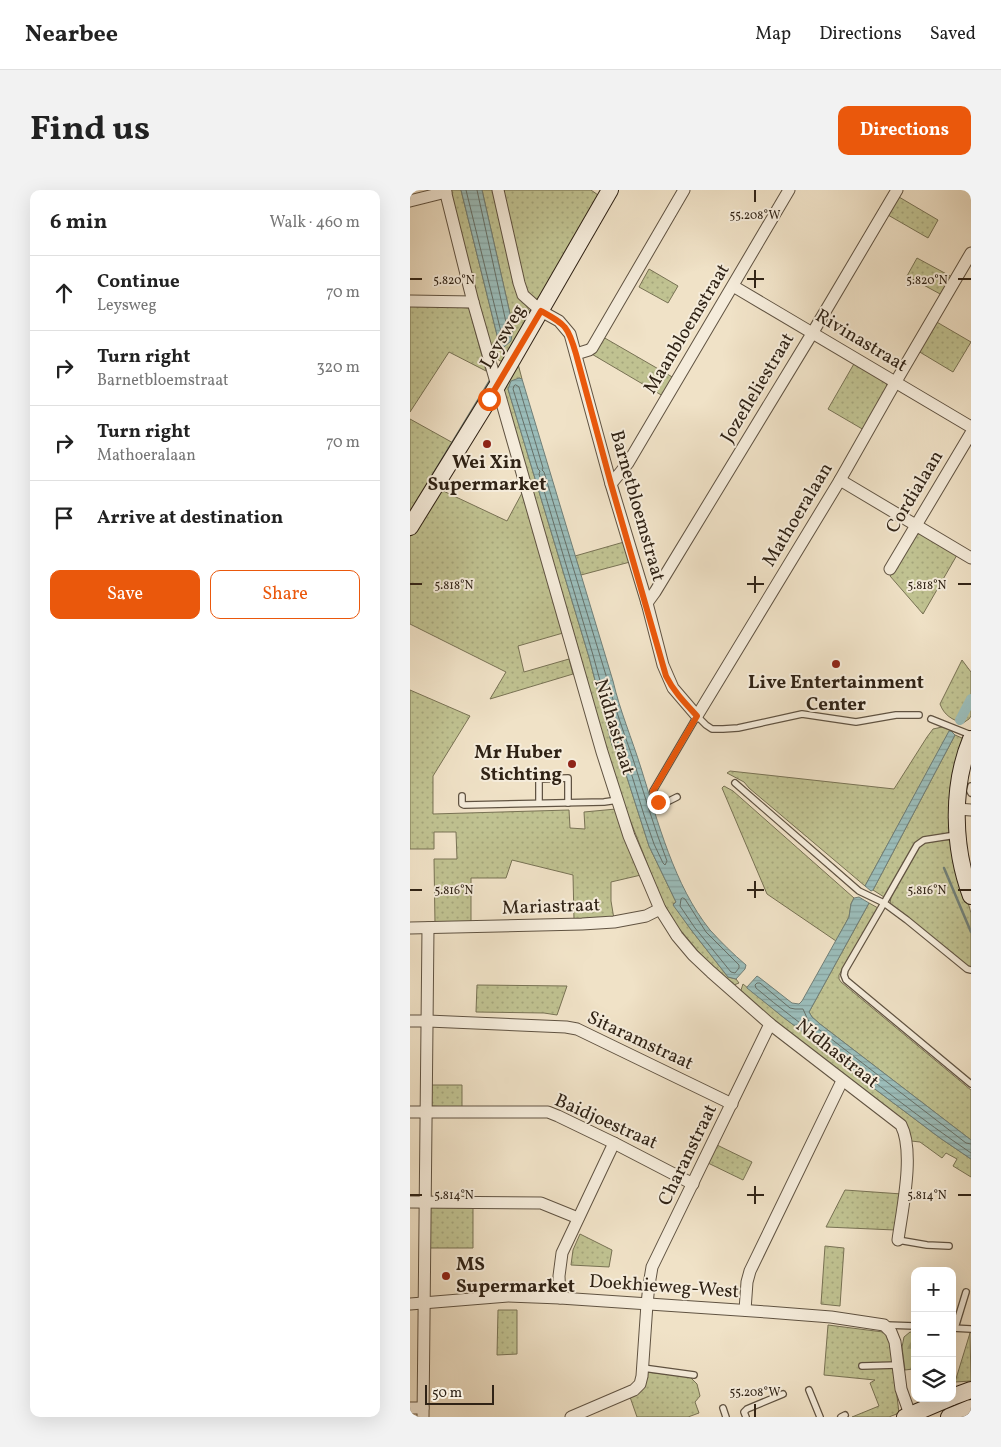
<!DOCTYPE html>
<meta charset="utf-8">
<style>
:root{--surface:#fff;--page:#f2f2f2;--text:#222;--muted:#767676;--line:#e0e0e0;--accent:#ea580c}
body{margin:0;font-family:Vollkorn,serif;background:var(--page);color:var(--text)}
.controls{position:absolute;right:15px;bottom:15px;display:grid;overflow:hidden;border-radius:10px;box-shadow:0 5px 20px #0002}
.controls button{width:45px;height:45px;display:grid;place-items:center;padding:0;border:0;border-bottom:1px solid var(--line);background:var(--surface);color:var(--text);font:25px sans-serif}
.scale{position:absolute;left:15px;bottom:12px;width:69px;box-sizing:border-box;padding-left:5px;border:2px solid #302316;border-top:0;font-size:14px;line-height:18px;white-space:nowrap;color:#302316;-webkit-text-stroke:4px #f5ecdb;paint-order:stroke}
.stop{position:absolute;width:15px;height:15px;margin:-11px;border:4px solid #ea580c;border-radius:50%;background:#fff}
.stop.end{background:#ea580c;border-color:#fff;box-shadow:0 1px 5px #0008}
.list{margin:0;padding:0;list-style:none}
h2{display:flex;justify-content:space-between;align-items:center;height:65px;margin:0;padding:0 20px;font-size:21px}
h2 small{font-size:16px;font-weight:400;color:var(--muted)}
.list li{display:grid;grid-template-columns:32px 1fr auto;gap:15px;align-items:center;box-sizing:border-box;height:75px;padding:0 20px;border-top:1px solid var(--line)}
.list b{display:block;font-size:19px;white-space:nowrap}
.list p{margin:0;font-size:16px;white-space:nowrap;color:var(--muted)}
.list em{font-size:16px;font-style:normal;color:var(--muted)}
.actions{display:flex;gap:10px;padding:15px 20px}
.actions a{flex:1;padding:11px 0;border:1px solid var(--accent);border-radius:10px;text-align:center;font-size:18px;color:var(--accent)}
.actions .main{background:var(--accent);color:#fff}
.icon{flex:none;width:28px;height:28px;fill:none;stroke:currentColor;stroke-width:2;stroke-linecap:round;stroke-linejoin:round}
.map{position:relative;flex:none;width:561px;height:1227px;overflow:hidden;border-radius:10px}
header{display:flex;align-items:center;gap:30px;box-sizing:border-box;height:70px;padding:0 25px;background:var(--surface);border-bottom:1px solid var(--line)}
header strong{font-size:24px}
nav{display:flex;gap:28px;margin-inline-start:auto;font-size:18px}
.intro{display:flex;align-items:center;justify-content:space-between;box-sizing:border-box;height:120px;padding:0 30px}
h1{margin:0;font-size:35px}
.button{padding:12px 22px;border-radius:10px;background:var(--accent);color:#fff;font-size:18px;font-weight:700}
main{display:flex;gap:30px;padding:0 30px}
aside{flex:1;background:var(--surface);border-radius:10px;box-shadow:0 5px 20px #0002}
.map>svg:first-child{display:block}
.grass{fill:url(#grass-dots);stroke:#787254}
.forest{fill:url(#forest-firs);stroke:#787254}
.water{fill:url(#water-rules);stroke:#707f78}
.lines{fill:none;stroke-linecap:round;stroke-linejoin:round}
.shore{stroke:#667068;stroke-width:1}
.stream{stroke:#707f78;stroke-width:2.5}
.canal{stroke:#9bbdba;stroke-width:10}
.lane-casing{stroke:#605342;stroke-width:8}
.street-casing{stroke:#605342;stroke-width:13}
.secondary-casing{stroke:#302316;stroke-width:18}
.lane{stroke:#f5ecdb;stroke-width:5.5}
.street{stroke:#f5ecdb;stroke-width:11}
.secondary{stroke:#f5ecdb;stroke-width:16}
.route{stroke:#ea580c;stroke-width:6}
.ticks{fill:none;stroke:#302316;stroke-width:2}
.poi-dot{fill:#8f2418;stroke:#f5ecdb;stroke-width:2}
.labels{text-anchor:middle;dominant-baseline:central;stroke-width:4;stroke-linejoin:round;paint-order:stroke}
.street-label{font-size:19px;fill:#302316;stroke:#f5ecdb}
.poi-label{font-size:19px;font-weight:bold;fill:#302316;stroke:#f5ecdb}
.ticks-label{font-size:12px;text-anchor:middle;fill:#302316;stroke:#f5ecdb;stroke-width:4;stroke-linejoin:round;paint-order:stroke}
</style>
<header>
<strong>Nearbee</strong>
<nav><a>Map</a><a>Directions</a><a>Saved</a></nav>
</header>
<div class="intro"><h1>Find us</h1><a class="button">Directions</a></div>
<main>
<aside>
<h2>6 min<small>Walk · 460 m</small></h2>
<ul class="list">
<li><svg class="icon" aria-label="ahead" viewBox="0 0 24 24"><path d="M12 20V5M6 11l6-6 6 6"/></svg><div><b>Continue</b><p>Leysweg</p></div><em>70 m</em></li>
<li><svg class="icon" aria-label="right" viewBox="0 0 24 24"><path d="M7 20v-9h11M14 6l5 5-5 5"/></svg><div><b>Turn right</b><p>Barnetbloemstraat</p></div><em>320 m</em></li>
<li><svg class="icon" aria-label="right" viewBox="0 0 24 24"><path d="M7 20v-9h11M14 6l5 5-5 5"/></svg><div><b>Turn right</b><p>Mathoeralaan</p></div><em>70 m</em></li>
<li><svg class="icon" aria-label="arrive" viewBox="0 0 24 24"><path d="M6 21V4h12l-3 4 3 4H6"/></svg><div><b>Arrive at destination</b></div></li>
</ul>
<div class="actions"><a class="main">Save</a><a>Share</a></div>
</aside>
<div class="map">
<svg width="561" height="1227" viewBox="0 0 561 1227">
<defs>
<pattern id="grass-dots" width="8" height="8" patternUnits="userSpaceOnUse" patternTransform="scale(1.25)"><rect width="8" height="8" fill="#c0c291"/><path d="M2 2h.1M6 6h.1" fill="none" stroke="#a5a67c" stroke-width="1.8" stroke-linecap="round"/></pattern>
<pattern id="forest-firs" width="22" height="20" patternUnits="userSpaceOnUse" patternTransform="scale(1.25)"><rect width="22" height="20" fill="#c0c291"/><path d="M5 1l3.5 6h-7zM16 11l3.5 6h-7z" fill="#a5a67c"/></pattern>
<pattern id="water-rules" width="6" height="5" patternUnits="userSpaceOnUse" patternTransform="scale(1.25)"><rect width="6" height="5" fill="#9bbdba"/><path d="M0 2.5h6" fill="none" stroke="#86a29f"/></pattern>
</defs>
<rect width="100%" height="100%" fill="#f0e2c7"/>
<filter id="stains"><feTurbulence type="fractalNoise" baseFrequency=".004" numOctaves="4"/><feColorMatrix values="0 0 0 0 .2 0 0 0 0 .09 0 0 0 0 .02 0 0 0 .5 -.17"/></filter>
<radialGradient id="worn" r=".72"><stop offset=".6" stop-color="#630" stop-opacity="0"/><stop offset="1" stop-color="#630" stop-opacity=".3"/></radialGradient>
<!-- grass -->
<g class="grass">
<polygon points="40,0 51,0 89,153 91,157 103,137 72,0 83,0 108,103 121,123 95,171 90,171 85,167 75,143"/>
<path d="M91,0h90l7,5 1,4 -60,101c-7,-1 -12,-9 -15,-15z"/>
<polygon points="489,7 528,30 518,48 478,25"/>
<polygon points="507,68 542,87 532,105 497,86"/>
<polygon points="239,79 268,96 258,113 229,97"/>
<polygon points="0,114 59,118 76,181 39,162 0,222"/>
<polygon points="525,131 561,152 543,182 508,161"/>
<polygon points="193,147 264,188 253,206 180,163"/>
<polygon points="107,170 112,189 109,188 98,199 179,467 202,555 214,578 239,656 266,712 263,714 282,741 318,787 326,789 329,793 324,795 308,783 287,760 267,736 252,711 209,602 188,533 169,461 127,320 92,198"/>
<polygon points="445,172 476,193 477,196 454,240 418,219"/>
<polygon points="0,229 45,254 0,330"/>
<polygon points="29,299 97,331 112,303 153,443 108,456 114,482 159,469 163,484 80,509 96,482 0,434 0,347"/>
<polygon points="510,343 547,365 513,424 480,386 505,346"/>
<polygon points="214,352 220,372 171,385 165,366"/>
<path d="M552,470l9,12v44l-2,3 -6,4c-11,-3 -19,-8 -23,-19z"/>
<polygon points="0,500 60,526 23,586 23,624 159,620 160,638 175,639 174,622 206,619 231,685 201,692 201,711 204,729 164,730 163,685 102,670 96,688 61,688 61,732 25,734 24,669 47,669 46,642 24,642 24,659 0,659"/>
<polygon points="532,537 537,538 541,541 539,542 455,696 339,598 334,592 317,583 320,581 484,599 517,547 523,539"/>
<path d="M545,545l7,3 2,4 -14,90c-15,6 -22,0 -35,12l-31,53 -11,-7z"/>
<polygon points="314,596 323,601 444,708 441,714 439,727 426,751 357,704 312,598"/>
<polygon points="525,650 540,650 561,723 561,777 558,777 480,714 481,707 508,659 512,653"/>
<polygon points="459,713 468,718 429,785 429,789 431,792 561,900 561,950 410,834 402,827 399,822"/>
<polygon points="333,794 373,827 414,858 445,884 530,948 561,969 561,987 543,976 547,969 536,963 532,968 510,952 501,951 423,878 333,805 331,800"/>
<polygon points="67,795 157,796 147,825 134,823 66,822"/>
<polygon points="21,895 52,895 52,918 21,916"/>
<polygon points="307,955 342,972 333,990 298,973"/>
<polygon points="435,1000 492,1004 485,1040 416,1037"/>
<polygon points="63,1015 63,1058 19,1058 20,1017"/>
<polygon points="170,1044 202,1060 199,1077 161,1075 163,1060"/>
<polygon points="415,1056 434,1058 430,1116 411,1114"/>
<polygon points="88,1120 107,1120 107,1164 87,1165"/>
<polygon points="418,1135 473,1142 478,1147 481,1155 489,1223 479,1227 442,1227 469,1216 460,1193 465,1190 414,1185"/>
<polygon points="560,1143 561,1191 545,1192"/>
<polygon points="237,1182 280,1187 287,1194 290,1206 285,1212 289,1223 278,1227 227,1227 220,1207"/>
</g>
<!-- forest -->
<polygon class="forest" points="500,1142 505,1143 503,1179 495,1180 492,1157 494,1147"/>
<!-- water -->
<g class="water">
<polygon points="51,0 72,0 103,137 101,151 94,157 91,157 89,153"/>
<path d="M109,188l3,1 91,302c7,30 19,58 28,87 17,54 33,117 69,162 11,12 23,24 36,35l-1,4 -9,10 -8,-2 -36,-46 -19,-26 3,-3 -27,-56 -25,-78 -12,-23 -23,-88 -81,-268 3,-8z"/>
<polygon points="539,541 541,541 545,545 463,700 461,701 455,696"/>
<polygon points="449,707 459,713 399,822 402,827 410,834 561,950 561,969 530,948 445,884 414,858 373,827 337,798 337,797 347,786 350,788 382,813 389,814 392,811 439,727 441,714 444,708"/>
</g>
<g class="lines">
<!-- shore -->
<g class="shore">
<polyline points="56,0 92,146 95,148 97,146 97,137 67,0"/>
<path d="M106,195l3,2 24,81 -1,2 2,2 64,210c7,27 16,51 25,77 11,34 21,69 34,102l-2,4 -2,-2 -9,-19 -10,-29 -15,-49 -12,-23 -24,-88 -54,-181 1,-3 -2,-2 -25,-80 1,-3z"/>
<polygon points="273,708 275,709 296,742 329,775 329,778 325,783 321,782 285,738 270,716 271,709"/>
<path d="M561,954l-5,-1 -149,-115 -9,-8 -5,-11h-8l-5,-1 -30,-25h-3l-2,2 1,3c23,20 48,37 72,57 46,37 94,75 143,108"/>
</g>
<!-- stream -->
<g class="stream">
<polyline points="18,293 81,189"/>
<polyline points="534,678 561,742"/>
</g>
<!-- canal -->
<polyline class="canal" points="550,530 561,509"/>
<defs>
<g id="lane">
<polyline points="521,529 561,545"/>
<polyline points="325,593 449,701 474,713 435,780 434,785 436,790 561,894"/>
<polyline points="561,596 560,601 561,603"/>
<polyline points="52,606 52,614 54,615 194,612 208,610"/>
<polyline points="267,607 257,612 248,612 244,607 243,601 287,526 296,535 302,539 313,539 328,538 392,524 446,532 486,525 509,525"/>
<polyline points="129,613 129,589 158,588 158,613"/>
<polyline points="546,645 514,650 507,655 474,713 497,730 557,779 561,780"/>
<polyline points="488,1050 517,1055 539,1056"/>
<polyline points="476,1135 505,1136"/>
<polyline points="542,1138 561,1139"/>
<polyline points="545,1138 556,1102"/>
<polyline points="452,1176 488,1175"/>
<polyline points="233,1178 284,1185"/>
<polyline points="399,1200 410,1227"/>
<polyline points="313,1218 316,1227"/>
<polyline points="336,1227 334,1222 337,1219 373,1204"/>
<polyline points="431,1227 435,1225"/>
</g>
<g id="street">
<path d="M35,0l28,112 129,450 27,84 31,73 17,27 16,19 18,17 59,52 131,101c14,27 1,85 -3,115"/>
<polyline points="88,0 109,93 113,105 131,121 149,131 160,144 201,294 237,413 253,475 263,498 287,526 430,290 485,193 561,63"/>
<polyline points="0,11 36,2"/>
<polyline points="323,96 561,237"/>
<polyline points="0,111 63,112"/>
<polyline points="166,164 179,160 182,158 274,0"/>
<polyline points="430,290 561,368"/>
<polyline points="201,294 218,273 379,0"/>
<polyline points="480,379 561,243"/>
<polyline points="237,413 245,402 403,142 487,0"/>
<polyline points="547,619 561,620"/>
<polyline points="0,738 172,734 204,732 236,726 250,719"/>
<polyline points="0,831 18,831 156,837 167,839 322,914"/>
<polyline points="0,922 138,922 148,926 204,953 283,994"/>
<polyline points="0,1012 131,1013 168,1028"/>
<polyline points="150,1108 149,1086 152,1063 204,953"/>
<polyline points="0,1114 98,1106 150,1108 357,1122 421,1127 474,1135 481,1142 485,1152 491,1199 501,1227"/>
<polyline points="335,1120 337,1092 340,1081 432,891"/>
<polyline points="0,1218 13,1218"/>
<polyline points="13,1227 18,738"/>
<polyline points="161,1227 224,1200 230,1194 232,1186 237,1114 239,1095 242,1077 360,834"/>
</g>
<g id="secondary">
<polyline points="0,337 87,196 200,0"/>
<path d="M561,549c-20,48 -18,109 0,157"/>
<polyline points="542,1207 561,1200"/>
<polyline points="495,1227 540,1208"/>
<polyline points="539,1227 561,1218"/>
</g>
</defs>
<!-- lane casing -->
<use href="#lane" class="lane-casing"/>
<!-- street casing -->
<use href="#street" class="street-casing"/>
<!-- secondary casing -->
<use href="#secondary" class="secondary-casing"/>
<!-- lane -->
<use href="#lane" class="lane"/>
<!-- street -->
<use href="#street" class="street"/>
<!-- secondary -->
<use href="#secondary" class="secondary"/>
</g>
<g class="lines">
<!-- route -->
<path class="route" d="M79,209l52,-88c25,14 27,15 35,43l35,130 55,192c8,16 19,27 31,40l-44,75 1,6 4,5"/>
</g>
<!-- ticks -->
<path class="ticks" d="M345,0v12M345,80v18M0,89h12M337,89h17M548,89h13M345,386v17M0,394h12M337,394h17M548,394h13M345,691v17M0,700h12M337,700h17M548,700h13M345,996v18M0,1005h12M337,1005h17M548,1005h13M345,1214v13"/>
<!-- markers -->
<g class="poi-dot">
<circle cx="77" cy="254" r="5"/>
<circle cx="426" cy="474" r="5"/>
<circle cx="162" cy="574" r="5"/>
<circle cx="36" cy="1086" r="5"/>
</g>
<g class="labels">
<!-- street labels -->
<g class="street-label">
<text transform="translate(277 139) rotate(-59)">Maanbloemstraat</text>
<text transform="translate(93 147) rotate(-60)">Leysweg</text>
<text transform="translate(451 151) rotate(31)">Rivinastraat</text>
<text transform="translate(348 198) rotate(-59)">Jozefleliestraat</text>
<text transform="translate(505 302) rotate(-59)">Cordialaan</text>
<text transform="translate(227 316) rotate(74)">Barnetbloemstraat</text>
<text transform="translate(388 325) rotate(-59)">Mathoeralaan</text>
<text transform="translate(204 537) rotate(73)">Nidhastraat</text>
<text transform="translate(141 717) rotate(-2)">Mariastraat</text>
<text transform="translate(230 851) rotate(25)">Sitaramstraat</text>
<text transform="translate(427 864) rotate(38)">Nidhastraat</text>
<text transform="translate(196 932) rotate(24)">Baidjoestraat</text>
<text transform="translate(278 965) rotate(-64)">Charanstraat</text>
<text transform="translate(254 1097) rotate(4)">Doekhieweg-West</text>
</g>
<!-- poi labels -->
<g class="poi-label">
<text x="77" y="273">Wei Xin<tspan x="77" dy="22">Supermarket</tspan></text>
<text x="426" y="493">Live Entertainment<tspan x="426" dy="22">Center</tspan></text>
<text x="152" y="563" text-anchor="end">Mr Huber<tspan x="152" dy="22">Stichting</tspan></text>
<text x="46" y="1075" text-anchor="start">MS<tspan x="46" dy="22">Supermarket</tspan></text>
</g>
</g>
<g class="ticks-label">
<text x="345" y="29">55.208°W</text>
<text x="44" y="94">5.820°N</text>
<text x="517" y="94">5.820°N</text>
<text x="44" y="399">5.818°N</text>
<text x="517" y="399">5.818°N</text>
<text x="44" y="704">5.816°N</text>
<text x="517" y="704">5.816°N</text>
<text x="44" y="1009">5.814°N</text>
<text x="517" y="1009">5.814°N</text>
<text x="345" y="1206">55.208°W</text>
</g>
<rect width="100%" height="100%" filter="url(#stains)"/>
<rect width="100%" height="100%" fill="url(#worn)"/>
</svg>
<div class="controls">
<button>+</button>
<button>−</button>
<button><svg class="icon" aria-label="layers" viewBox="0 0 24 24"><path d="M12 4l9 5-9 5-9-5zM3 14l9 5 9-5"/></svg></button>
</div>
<div class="scale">50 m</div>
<div class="stop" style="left:79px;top:209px"></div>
<div class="stop end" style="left:248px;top:612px"></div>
</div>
</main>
